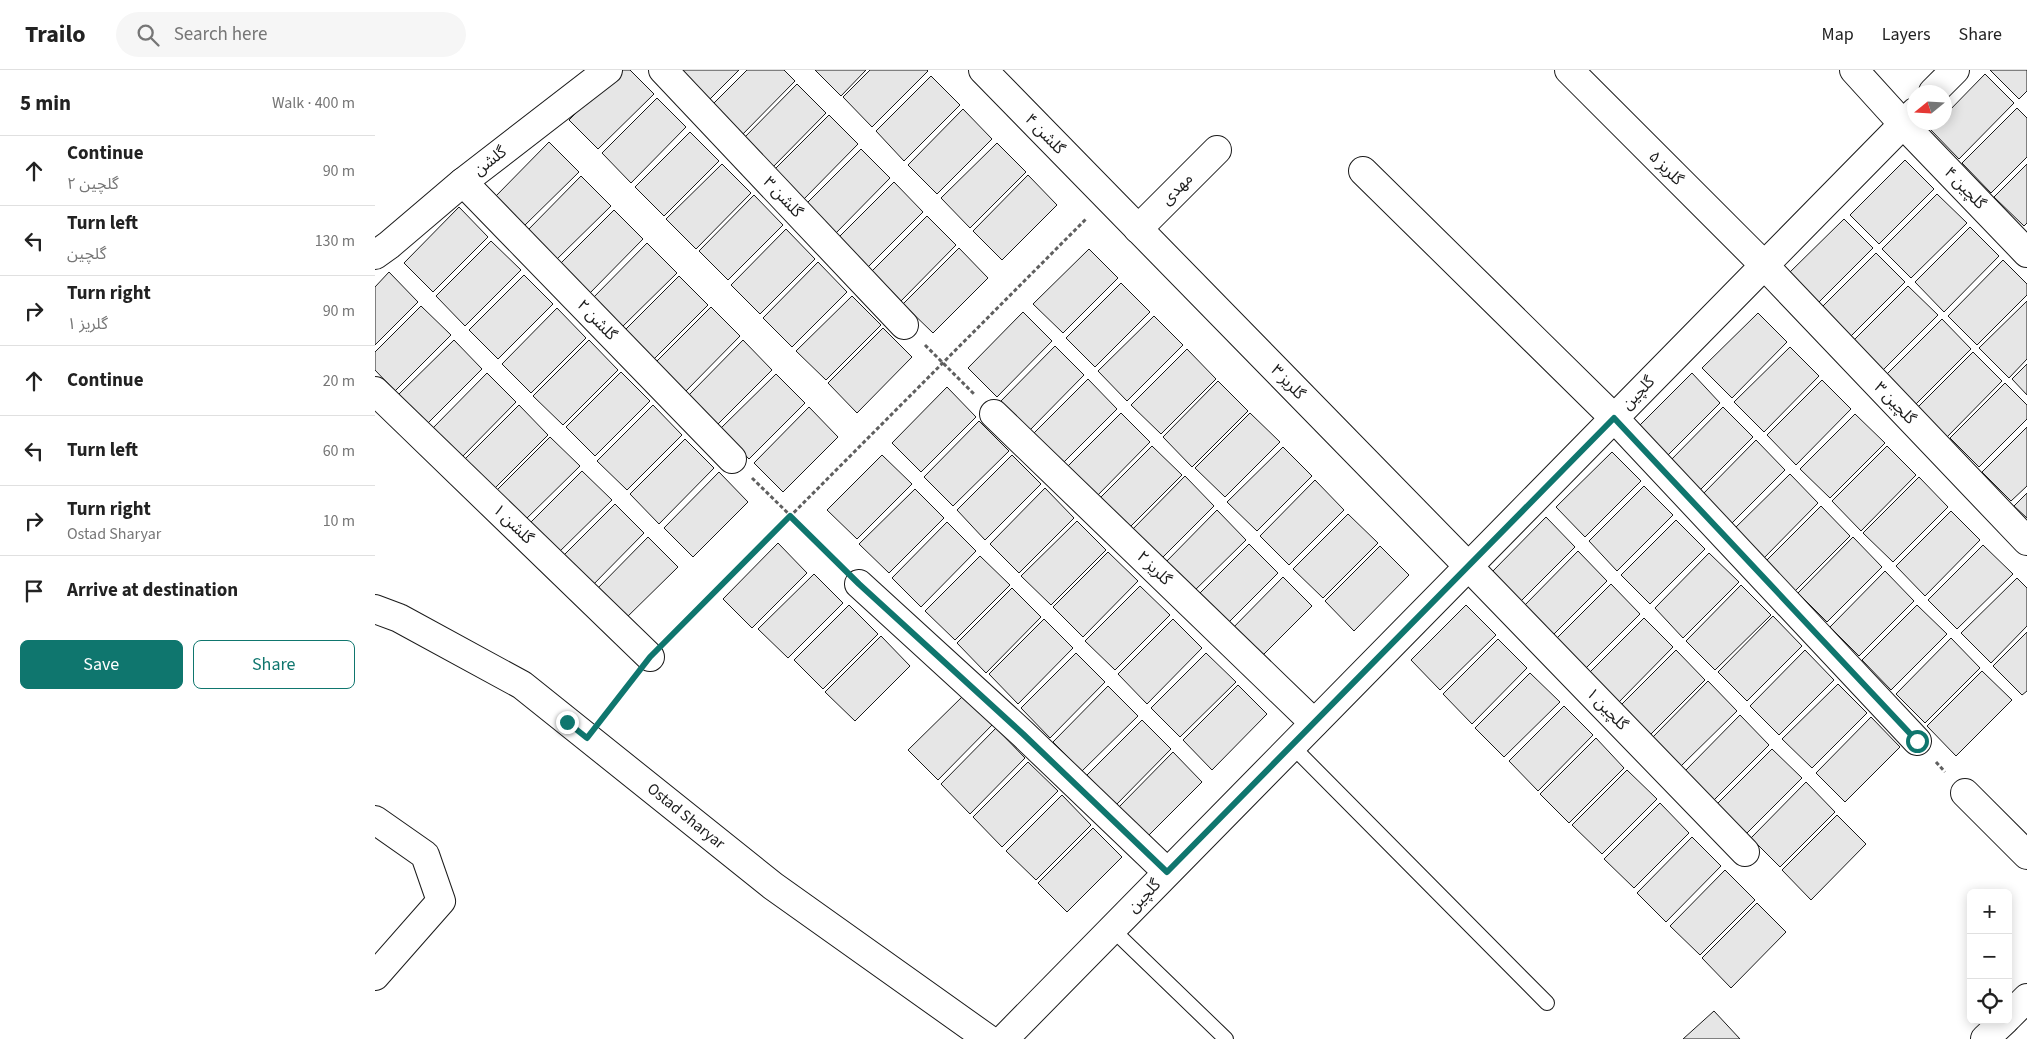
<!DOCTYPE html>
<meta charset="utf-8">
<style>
:root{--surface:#fff;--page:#f6f6f6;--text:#222;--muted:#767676;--line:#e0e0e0;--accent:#0f766e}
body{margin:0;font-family:"Source Sans 3","Noto Sans Arabic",sans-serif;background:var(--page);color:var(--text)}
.controls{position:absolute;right:15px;bottom:15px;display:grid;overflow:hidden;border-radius:8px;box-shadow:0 2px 12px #0003}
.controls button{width:45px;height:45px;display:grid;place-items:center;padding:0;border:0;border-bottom:1px solid var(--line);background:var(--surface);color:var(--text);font:25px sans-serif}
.compass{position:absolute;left:1532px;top:15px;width:45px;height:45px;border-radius:50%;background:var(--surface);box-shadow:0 2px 12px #0003;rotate:252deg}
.stop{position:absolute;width:15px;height:15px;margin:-11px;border:4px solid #0f766e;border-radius:50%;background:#fff}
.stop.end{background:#0f766e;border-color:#fff;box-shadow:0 1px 5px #0008}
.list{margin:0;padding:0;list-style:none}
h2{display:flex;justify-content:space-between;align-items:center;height:65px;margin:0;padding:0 20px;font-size:21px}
h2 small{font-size:16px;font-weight:400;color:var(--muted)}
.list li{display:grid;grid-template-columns:32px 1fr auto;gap:15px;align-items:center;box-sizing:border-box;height:70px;padding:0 20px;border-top:1px solid var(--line)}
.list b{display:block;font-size:19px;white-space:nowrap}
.list p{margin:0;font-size:16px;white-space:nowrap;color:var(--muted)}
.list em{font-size:16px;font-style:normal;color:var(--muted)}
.actions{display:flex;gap:10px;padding:15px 20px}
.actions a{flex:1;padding:11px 0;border:1px solid var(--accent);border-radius:8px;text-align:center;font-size:18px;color:var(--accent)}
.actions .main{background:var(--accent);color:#fff}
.icon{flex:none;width:28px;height:28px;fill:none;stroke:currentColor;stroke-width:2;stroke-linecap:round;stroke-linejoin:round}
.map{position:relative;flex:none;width:1652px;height:969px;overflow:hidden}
header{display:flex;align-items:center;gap:30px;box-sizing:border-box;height:70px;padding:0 25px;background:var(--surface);border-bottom:1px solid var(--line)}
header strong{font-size:24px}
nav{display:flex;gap:28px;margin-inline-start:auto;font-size:18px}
.search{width:350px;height:45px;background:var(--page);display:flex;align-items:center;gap:12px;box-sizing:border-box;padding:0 18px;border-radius:28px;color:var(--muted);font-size:19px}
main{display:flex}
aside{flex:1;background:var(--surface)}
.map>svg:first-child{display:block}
.building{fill:#e6e6e6;stroke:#1a1a1a}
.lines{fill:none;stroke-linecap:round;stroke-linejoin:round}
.lane-casing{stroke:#1a1a1a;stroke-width:16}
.street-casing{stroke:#1a1a1a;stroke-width:30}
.secondary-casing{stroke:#1a1a1a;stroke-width:30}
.path{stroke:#5f5f5f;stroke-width:3;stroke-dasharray:4 2.5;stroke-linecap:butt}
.lane{stroke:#fff;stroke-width:14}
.street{stroke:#fff;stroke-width:28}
.secondary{stroke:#fff;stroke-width:28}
.route{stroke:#0f766e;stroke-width:6}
.labels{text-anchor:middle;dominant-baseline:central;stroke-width:4;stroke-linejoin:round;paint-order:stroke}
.street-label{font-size:16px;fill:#1a1a1a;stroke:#fff}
</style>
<header>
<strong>Trailo</strong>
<div class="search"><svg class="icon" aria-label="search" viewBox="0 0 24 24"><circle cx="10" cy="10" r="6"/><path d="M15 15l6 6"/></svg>Search here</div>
<nav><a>Map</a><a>Layers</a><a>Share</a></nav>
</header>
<main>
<aside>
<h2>5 min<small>Walk · 400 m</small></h2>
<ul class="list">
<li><svg class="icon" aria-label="ahead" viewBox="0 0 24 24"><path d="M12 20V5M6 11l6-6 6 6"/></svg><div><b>Continue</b><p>گلچین ۲</p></div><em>90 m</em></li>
<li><svg class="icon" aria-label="left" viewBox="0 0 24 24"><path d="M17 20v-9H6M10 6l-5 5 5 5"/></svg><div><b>Turn left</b><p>گلچین</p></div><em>130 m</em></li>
<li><svg class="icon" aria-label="right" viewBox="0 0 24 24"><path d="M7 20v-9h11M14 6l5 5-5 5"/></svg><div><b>Turn right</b><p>گلریز ۱</p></div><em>90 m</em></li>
<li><svg class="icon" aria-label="ahead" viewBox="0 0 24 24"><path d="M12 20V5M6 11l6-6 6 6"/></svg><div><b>Continue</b></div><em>20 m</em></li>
<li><svg class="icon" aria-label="left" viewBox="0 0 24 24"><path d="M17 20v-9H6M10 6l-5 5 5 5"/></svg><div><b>Turn left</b></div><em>60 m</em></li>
<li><svg class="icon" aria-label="right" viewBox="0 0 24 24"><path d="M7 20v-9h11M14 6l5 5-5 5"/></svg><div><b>Turn right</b><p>Ostad Sharyar</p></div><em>10 m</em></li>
<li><svg class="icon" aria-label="arrive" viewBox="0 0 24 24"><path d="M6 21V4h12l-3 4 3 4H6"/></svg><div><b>Arrive at destination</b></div></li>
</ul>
<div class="actions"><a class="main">Save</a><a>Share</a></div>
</aside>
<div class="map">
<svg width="1652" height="969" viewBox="0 0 1652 969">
<rect width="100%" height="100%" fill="#fff"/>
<!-- building -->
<g class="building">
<polygon points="244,0 255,0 279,24 223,79 194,50"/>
<polygon points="306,0 364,0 331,33"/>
<polygon points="372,0 409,0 420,11 365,67 335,37"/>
<polygon points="440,0 491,0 466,26"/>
<polygon points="495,0 552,0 553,1 497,57 468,27"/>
<polygon points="1615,0 1652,0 1652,21 1644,29"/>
<polygon points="1610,4 1639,33 1584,89 1555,59 1562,52 1570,52 1570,45"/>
<polygon points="556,6 585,35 529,91 501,61"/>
<polygon points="422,14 451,43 396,99 367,70"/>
<polygon points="282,28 311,57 256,113 227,83"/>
<polygon points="1642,38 1652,48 1652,87 1616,123 1587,93"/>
<polygon points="588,39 617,69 562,124 533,95"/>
<polygon points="454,45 483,74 428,130 399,100"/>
<polygon points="315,62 344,91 289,146 260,117"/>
<polygon points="174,72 204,102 148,157 119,128"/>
<polygon points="622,73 651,102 595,158 566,128"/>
<polygon points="486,79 515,108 460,164 431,134"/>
<polygon points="1530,90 1559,119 1504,174 1475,145"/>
<polygon points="347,94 376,123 321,179 291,149"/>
<polygon points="1652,94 1652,153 1649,156 1619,127"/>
<polygon points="653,105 682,135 627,190 598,161"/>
<polygon points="206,106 236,136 180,191 151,162"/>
<polygon points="519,112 548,142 493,197 463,168"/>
<polygon points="1562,124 1592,153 1536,208 1507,179"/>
<polygon points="379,125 408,155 353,210 324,181"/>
<polygon points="84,137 113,167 58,222 29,193"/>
<polygon points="239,140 268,169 213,225 184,195"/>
<polygon points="552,146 581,175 526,231 497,201"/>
<polygon points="1469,149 1498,178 1443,233 1413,204"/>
<polygon points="1595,157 1624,186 1569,242 1540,212"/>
<polygon points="411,159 440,189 385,244 356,215"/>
<polygon points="116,171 146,200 90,256 61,226"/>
<polygon points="272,173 302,203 246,258 217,229"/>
<polygon points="584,178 613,208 558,263 528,234"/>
<polygon points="714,179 743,208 688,263 658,234"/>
<polygon points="1501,183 1530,212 1475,267 1446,238"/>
<polygon points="1628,190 1652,214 1652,225 1602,275 1573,246"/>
<polygon points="443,192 472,222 417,277 388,248"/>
<polygon points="14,202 43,232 0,275 0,217"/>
<polygon points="149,205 178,234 123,289 94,260"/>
<polygon points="304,206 333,235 278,290 249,261"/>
<polygon points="746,213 775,242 720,297 691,268"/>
<polygon points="1533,216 1563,245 1507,301 1478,271"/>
<polygon points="477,226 506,255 451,310 421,281"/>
<polygon points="1652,231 1652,289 1634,308 1604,278"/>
<polygon points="46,236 76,265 20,321 0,300 0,282"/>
<polygon points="336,237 365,266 310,322 281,292"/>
<polygon points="182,238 211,268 156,323 127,294"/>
<polygon points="648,242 677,271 622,327 593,298"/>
<polygon points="1383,243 1412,272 1357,328 1327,298"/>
<polygon points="779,246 808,275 752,331 723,301"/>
<polygon points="1567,249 1596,279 1541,334 1511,305"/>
<polygon points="508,258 537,287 482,343 453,313"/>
<polygon points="79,270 107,299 52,354 23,325"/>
<polygon points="214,270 243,300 188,355 158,326"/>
<polygon points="368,270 397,300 342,355 313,326"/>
<polygon points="680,276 709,305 654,361 625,332"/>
<polygon points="1415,277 1444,306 1389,362 1359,332"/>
<polygon points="812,279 841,309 786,364 756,335"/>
<polygon points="1598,282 1627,311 1572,367 1543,337"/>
<polygon points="1652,294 1652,325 1637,309"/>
<polygon points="246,302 275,331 220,386 191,357"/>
<polygon points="112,303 141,332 86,388 57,359"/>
<polygon points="1317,303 1345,333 1290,388 1261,359"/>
<polygon points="401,304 430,333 374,389 345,359"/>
<polygon points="713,309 742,339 687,394 657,365"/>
<polygon points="1447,310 1476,339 1421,395 1392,365"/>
<polygon points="843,311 873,341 817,397 788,367"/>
<polygon points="1630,313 1652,335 1652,349 1604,397 1575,368"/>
<polygon points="572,317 601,347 546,402 517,373"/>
<polygon points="144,335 173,365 118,420 88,391"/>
<polygon points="278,335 307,365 252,420 222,391"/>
<polygon points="434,337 463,367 408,422 379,393"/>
<polygon points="1348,337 1378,367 1323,422 1293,393"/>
<polygon points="746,343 775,372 720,428 691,398"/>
<polygon points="875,343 905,372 850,427 820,398"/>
<polygon points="1480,344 1510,373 1455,428 1425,399"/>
<polygon points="604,351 634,381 578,436 549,407"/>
<polygon points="1652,357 1652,416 1636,431 1607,402"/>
<polygon points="175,367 205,396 149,451 120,422"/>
<polygon points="310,369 339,398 284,454 255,424"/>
<polygon points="1381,370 1410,400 1355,455 1326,426"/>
<polygon points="777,376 807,405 752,460 722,431"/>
<polygon points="1512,376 1541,405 1486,461 1457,431"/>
<polygon points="908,377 937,406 882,461 852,432"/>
<polygon points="1237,382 1266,411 1210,467 1181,437"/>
<polygon points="507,385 537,414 482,469 452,440"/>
<polygon points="637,385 666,414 610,470 582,440"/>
<polygon points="207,401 237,430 181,485 152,456"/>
<polygon points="344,402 373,432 318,487 289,458"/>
<polygon points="1415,404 1443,433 1388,489 1359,459"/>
<polygon points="810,406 839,436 784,491 755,462"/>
<polygon points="1544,407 1573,437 1518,492 1488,463"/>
<polygon points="940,410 969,440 914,495 885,466"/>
<polygon points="1269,416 1298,445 1242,501 1214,471"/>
<polygon points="670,418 699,448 644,503 615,474"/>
<polygon points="540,419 569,448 514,503 484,474"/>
<polygon points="1652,423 1652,448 1639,436"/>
<polygon points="240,434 269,463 214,519 185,489"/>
<polygon points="1446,436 1475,466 1420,521 1390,492"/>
<polygon points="842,440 871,470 815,525 787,496"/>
<polygon points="1576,441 1605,470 1550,526 1521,496"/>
<polygon points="973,444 1003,473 948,528 918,499"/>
<polygon points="1171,447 1200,477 1145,532 1116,503"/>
<polygon points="1301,450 1330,479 1275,534 1246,505"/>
<polygon points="702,451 731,480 676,535 646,506"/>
<polygon points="572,452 601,481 546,537 517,508"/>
<polygon points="273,467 303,497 247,552 218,523"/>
<polygon points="1478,467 1507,497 1452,552 1423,523"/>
<polygon points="403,473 432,503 377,558 348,529"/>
<polygon points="874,474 903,503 848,558 819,529"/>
<polygon points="1608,475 1638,504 1582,559 1553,530"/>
<polygon points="1005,476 1034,505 979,561 950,531"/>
<polygon points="1203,481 1232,511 1177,566 1148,537"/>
<polygon points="733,482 763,511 708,567 678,537"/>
<polygon points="1334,483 1364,512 1308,568 1280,538"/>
<polygon points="605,486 635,515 580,570 550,541"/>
<polygon points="1510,501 1539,531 1484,586 1455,557"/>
<polygon points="439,504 468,533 413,588 383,559"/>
<polygon points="908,507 937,536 881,592 853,563"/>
<polygon points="1642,508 1652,518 1652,556 1616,593 1586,563"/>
<polygon points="1236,514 1265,544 1210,599 1180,570"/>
<polygon points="1366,515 1396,545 1340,600 1311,571"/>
<polygon points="765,516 795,545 740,600 710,571"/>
<polygon points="637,518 666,547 611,603 582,573"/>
<polygon points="474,535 503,564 448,619 419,590"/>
<polygon points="1091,535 1121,565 1065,620 1036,590"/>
<polygon points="1542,535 1572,564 1516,620 1487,590"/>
<polygon points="1398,546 1427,576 1372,631 1343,602"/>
<polygon points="1269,548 1298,577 1243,633 1214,603"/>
<polygon points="669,549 698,578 643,634 614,604"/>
<polygon points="798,549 827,578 772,634 743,604"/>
<polygon points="1652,562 1652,621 1647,625 1618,596"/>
<polygon points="506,566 535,596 480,651 450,622"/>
<polygon points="1576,568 1605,598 1550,653 1521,624"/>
<polygon points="1123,569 1152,598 1097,654 1068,624"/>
<polygon points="1301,580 1330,610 1275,665 1245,636"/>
<polygon points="1430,580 1459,610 1404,665 1375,636"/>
<polygon points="701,583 730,612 675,668 646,638"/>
<polygon points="831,583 861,612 805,667 776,638"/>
<polygon points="1607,601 1637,630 1581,686 1552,656"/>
<polygon points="1155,603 1185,632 1129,687 1100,658"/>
<polygon points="1333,611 1362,641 1306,696 1278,667"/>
<polygon points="1463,614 1492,643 1437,698 1407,669"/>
<polygon points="863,615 892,644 837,700 808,670"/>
<polygon points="733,616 763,646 707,701 678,672"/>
<polygon points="589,625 618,654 563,710 533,680"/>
<polygon points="1189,636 1218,665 1163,721 1134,691"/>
<polygon points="1365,645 1394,675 1339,730 1310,701"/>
<polygon points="1496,647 1525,677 1470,732 1441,703"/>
<polygon points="767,650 796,679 741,735 712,705"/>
<polygon points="621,658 650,688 595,744 566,714"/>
<polygon points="1221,668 1249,698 1194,753 1165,724"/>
<polygon points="1397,679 1427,708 1371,764 1342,734"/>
<polygon points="798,682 827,712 772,767 743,738"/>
<polygon points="653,692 683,721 627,777 598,747"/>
<polygon points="1252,700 1282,729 1227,784 1197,755"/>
<polygon points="1431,712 1460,742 1405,797 1376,768"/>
<polygon points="687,725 716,755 661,810 631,781"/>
<polygon points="1285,733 1314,763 1259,818 1229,789"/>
<polygon points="1462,745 1491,774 1436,830 1407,800"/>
<polygon points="718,758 747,787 692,842 663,813"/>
<polygon points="1317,767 1346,796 1291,852 1262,823"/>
<polygon points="1350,800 1380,830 1325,885 1295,856"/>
<polygon points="1382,833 1411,862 1356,918 1327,888"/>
<polygon points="1339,941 1365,969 1308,969"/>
</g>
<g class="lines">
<defs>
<g id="lane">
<polyline points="917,676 1172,933"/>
<polyline points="737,859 851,969"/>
</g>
<g id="street">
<polyline points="288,0 529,255"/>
<polyline points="608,0 1093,496 1370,782"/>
<polyline points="1194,0 1389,195 1652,471"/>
<polyline points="1479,0 1528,54 1652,183"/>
<polyline points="1558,22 1580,0"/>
<polyline points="988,101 1239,348 1542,671"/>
<polyline points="88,112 357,389"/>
<polyline points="763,159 842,80"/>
<polyline points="0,185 14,175 88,112 233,0"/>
<polyline points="0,321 275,587"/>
<polyline points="619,344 939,653"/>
<polyline points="484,514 648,664 792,802"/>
<polyline points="1590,723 1652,785"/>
<polyline points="0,750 50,785 66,831 0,906"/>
<polyline points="1633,947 1652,928"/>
<polyline points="629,969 1540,42"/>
<polyline points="1610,969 1630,950"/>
</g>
<polyline id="secondary" points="0,539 24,548 147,615 398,816 613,969"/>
</defs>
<!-- lane casing -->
<use href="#lane" class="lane-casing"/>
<!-- street casing -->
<use href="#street" class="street-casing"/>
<!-- secondary casing -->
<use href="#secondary" class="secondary-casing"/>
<!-- path -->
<g class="path">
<polyline points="550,275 599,324"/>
<polyline points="377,408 464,493"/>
<polyline points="295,567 712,148"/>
<polyline points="231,644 257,611"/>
<polyline points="1561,692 1570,702"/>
</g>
<!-- lane -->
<use href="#lane" class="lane"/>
<!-- street -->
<use href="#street" class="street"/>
<!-- secondary -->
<use href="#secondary" class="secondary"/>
</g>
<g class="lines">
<!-- route -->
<polyline class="route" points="192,652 212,668 275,587 415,446 484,514 648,664 792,802 1239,348 1542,671"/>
</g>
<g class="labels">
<!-- street labels -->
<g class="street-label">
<text transform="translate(670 64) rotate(46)">گلشن ۴</text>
<text transform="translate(115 91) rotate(-38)">گلشن</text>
<text transform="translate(1291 98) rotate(45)">گلریز ۵</text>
<text transform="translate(1590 118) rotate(46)">گلچین ۴</text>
<text transform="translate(802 119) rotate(-45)">مهدی</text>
<text transform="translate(408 127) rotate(47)">گلشن ۳</text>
<text transform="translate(222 250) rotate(46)">گلشن ۲</text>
<text transform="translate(913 312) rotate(46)">گلریز ۳</text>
<text transform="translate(1263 323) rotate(-46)">گلچین</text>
<text transform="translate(1520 333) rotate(46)">گلچین ۳</text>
<text transform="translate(138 454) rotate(44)">گلشن ۱</text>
<text transform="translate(779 498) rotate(44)">گلریز ۲</text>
<text transform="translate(1232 639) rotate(46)">گلچین ۱</text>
<text transform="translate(311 746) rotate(39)">Ostad Sharyar</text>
<text transform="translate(769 826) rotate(-46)">گلچین</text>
</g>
</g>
</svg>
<div class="controls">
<button>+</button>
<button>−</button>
<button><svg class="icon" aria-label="locate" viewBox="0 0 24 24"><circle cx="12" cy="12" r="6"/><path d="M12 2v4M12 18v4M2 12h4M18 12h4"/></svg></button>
</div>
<svg class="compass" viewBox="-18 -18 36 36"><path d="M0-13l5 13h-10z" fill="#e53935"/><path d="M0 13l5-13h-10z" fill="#767676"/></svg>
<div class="stop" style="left:1542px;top:671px"></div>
<div class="stop end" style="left:192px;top:652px"></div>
</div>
</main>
